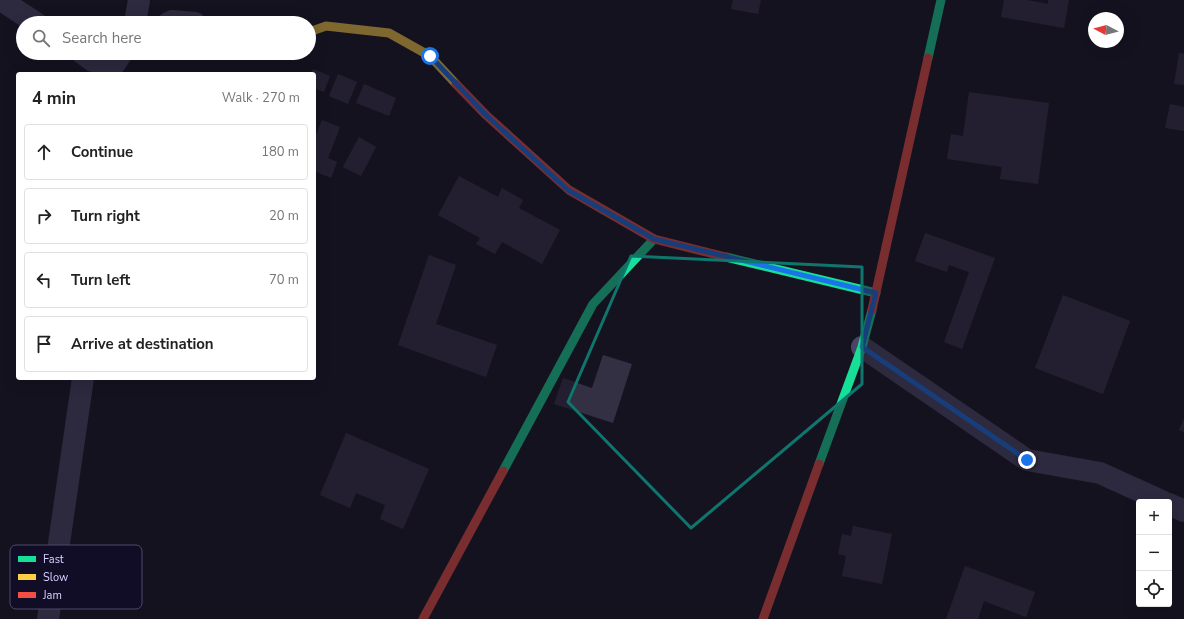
<!DOCTYPE html>
<meta charset="utf-8">
<style>
:root{--surface:#fff;--page:#f6f6f6;--text:#222;--muted:#767676;--line:#e0e0e0}
body{margin:0;font-family:"Nunito Sans",sans-serif;background:var(--page);color:var(--text)}
.controls{position:absolute;right:12px;bottom:12px;display:grid;overflow:hidden;border-radius:4px;box-shadow:0 4px 16px #0002}
.controls button{width:36px;height:36px;display:grid;place-items:center;padding:0;border:0;border-bottom:1px solid var(--line);background:var(--surface);color:var(--text);font:20px sans-serif}
.compass{position:absolute;left:1088px;top:12px;width:36px;height:36px;border-radius:50%;background:var(--surface);box-shadow:0 4px 16px #0002;rotate:277deg}
.stop{position:absolute;width:12px;height:12px;margin:-9px;border:3px solid #1a73e8;border-radius:50%;background:#fff}
.stop.end{background:#1a73e8;border-color:#fff;box-shadow:0 1px 4px #0008}
.list{margin:0;padding:0;list-style:none}
h2{display:flex;justify-content:space-between;align-items:center;height:52px;margin:0;padding:0 16px;font-size:17px}
h2 small{font-size:13px;font-weight:400;color:var(--muted)}
.list li{display:grid;grid-template-columns:26px 1fr auto;gap:12px;align-items:center;box-sizing:border-box;height:56px;margin:0 8px 8px;padding:0 8px;border:1px solid var(--line);border-radius:4px}
.list b{display:block;font-size:15px;white-space:nowrap}
.list em{font-size:13px;font-style:normal;color:var(--muted)}
.icon{flex:none;width:22px;height:22px;fill:none;stroke:currentColor;stroke-width:2;stroke-linecap:round;stroke-linejoin:round}
.map{position:relative;flex:none;width:1184px;height:619px;overflow:hidden}
.search{position:absolute;background:var(--surface);box-shadow:0 4px 16px #0002;left:16px;top:16px;width:300px;height:44px;display:flex;align-items:center;gap:10px;box-sizing:border-box;padding:0 14px;border-radius:22px;color:var(--muted);font-size:15px}
.panel{position:absolute;background:var(--surface);box-shadow:0 4px 16px #0002;left:16px;top:72px;width:300px;height:308px;border-radius:4px}
.map>svg:first-child{display:block}
.building{fill:#343043}
.lines{fill:none;stroke-linecap:round;stroke-linejoin:round}
.street{stroke:#494662;stroke-width:22}
.fast{stroke:#16e098;stroke-width:9}
.slow{stroke:#ffcf43;stroke-width:9}
.jam{stroke:#f24e42;stroke-width:9}
.route{stroke:#1a73e8;stroke-width:5}
.marked{fill:none;stroke:#0f766e;stroke-width:3;stroke-linejoin:round}
.key{fill:#120d27;stroke:#4e4868;stroke-width:1}
.key-label{font-size:11px;fill:#d9d2ff}
</style>
<div class="map">
<svg width="1184" height="619" viewBox="0 0 1184 619">
<rect width="100%" height="100%" fill="#161321"/>
<!-- building -->
<g class="building">
<polygon points="733,0 761,0 758,14 731,9"/>
<polygon points="1004,0 1027,0 1048,4 1048,0 1069,0 1064,28 1001,17"/>
<polygon points="1179,53 1184,54 1184,85 1174,84"/>
<polygon points="313,69 330,76 324,92 314,88 314,74 311,74"/>
<polygon points="338,74 357,82 348,104 329,96"/>
<polygon points="364,84 396,98 389,116 356,103"/>
<polygon points="969,92 1049,103 1038,184 1000,179 1002,167 947,159 951,134 963,136"/>
<polygon points="1170,104 1184,107 1184,131 1165,128"/>
<polygon points="322,120 340,127 328,158 337,162 331,178 314,171 314,140"/>
<polygon points="359,137 376,147 361,176 343,167"/>
<polygon points="459,176 498,197 502,188 523,200 519,208 560,230 542,264 502,242 495,254 476,244 480,238 438,215"/>
<polygon points="925,233 995,258 962,349 944,342 969,272 949,265 947,272 915,261"/>
<polygon points="429,255 456,265 436,324 497,345 486,377 398,345"/>
<polygon points="1063,295 1130,321 1103,394 1035,368"/>
<polygon points="603,355 632,364 613,423 554,404 563,378 592,388"/>
<polygon points="1184,418 1184,432 1179,430"/>
<polygon points="346,433 429,469 403,529 380,519 385,505 356,493 350,508 320,495"/>
<polygon points="853,526 892,534 882,584 842,576 846,556 838,554 842,534 851,536"/>
<polygon points="965,566 1035,592 1026,617 984,601 978,619 946,619"/>
</g>
<g class="lines">
<!-- street -->
<g class="street">
<polyline points="1,0 36,23"/>
<polyline points="135,23 139,0"/>
<polyline points="168,23 172,21 195,23"/>
<polyline points="82,53 93,61 114,65 122,53"/>
<polyline points="862,347 1027,460 1100,473 1164,502"/>
<polyline points="1169,504 1184,511"/>
<polyline points="48,619 83,378"/>
</g>
<!-- fast -->
<g class="fast">
<polyline points="928,58 941,0"/>
<polyline points="726,257 876,293"/>
<polyline points="819,464 862,347 872,310"/>
<polyline points="503,471 593,304 654,239"/>
</g>
<!-- slow -->
<polyline class="slow" points="309,32 326,26 389,33 430,56 456,84"/>
<!-- jam -->
<g class="jam">
<polyline points="456,84 486,115 569,190 654,239 726,257"/>
<polyline points="872,310 928,58"/>
<polyline points="423,619 503,471"/>
<polyline points="763,619 819,464"/>
</g>
</g>
<g class="lines">
<!-- route -->
<polyline class="route" points="430,56 486,115 568,190 654,239 876,293 862,347 1027,460"/>
</g>
<!-- marked area -->
<path d="M0 0H1184V619H0ZM631,256l231,11v117l-171,144 -123,-126z" fill="#161321" fill-opacity=".55" fill-rule="evenodd"/>
<path class="marked" d="M631,256l231,11v117l-171,144 -123,-126z"/>
<!-- legend -->
<rect x="10" y="545" width="132" height="64" rx="6" class="key"/>
<rect x="18" y="556" width="18" height="6" fill="#16e098"/>
<rect x="18" y="574" width="18" height="6" fill="#ffcf43"/>
<rect x="18" y="592" width="18" height="6" fill="#f24e42"/>
<g class="key-label">
<text x="43" y="563">Fast</text>
<text x="43" y="581">Slow</text>
<text x="43" y="599">Jam</text>
</g>
</svg>
<div class="controls">
<button>+</button>
<button>−</button>
<button><svg class="icon" aria-label="locate" viewBox="0 0 24 24"><circle cx="12" cy="12" r="6"/><path d="M12 2v4M12 18v4M2 12h4M18 12h4"/></svg></button>
</div>
<svg class="compass" viewBox="-18 -18 36 36"><path d="M0-13l5 13h-10z" fill="#e53935"/><path d="M0 13l5-13h-10z" fill="#767676"/></svg>
<div class="stop" style="left:430px;top:56px"></div>
<div class="stop end" style="left:1027px;top:460px"></div>
<div class="search"><svg class="icon" aria-label="search" viewBox="0 0 24 24"><circle cx="10" cy="10" r="6"/><path d="M15 15l6 6"/></svg>Search here</div>
<section class="panel">
<h2>4 min<small>Walk · 270 m</small></h2>
<ul class="list">
<li><svg class="icon" aria-label="ahead" viewBox="0 0 24 24"><path d="M12 20V5M6 11l6-6 6 6"/></svg><div><b>Continue</b></div><em>180 m</em></li>
<li><svg class="icon" aria-label="right" viewBox="0 0 24 24"><path d="M7 20v-9h11M14 6l5 5-5 5"/></svg><div><b>Turn right</b></div><em>20 m</em></li>
<li><svg class="icon" aria-label="left" viewBox="0 0 24 24"><path d="M17 20v-9H6M10 6l-5 5 5 5"/></svg><div><b>Turn left</b></div><em>70 m</em></li>
<li><svg class="icon" aria-label="arrive" viewBox="0 0 24 24"><path d="M6 21V4h12l-3 4 3 4H6"/></svg><div><b>Arrive at destination</b></div></li>
</ul>
</section>
</div>
